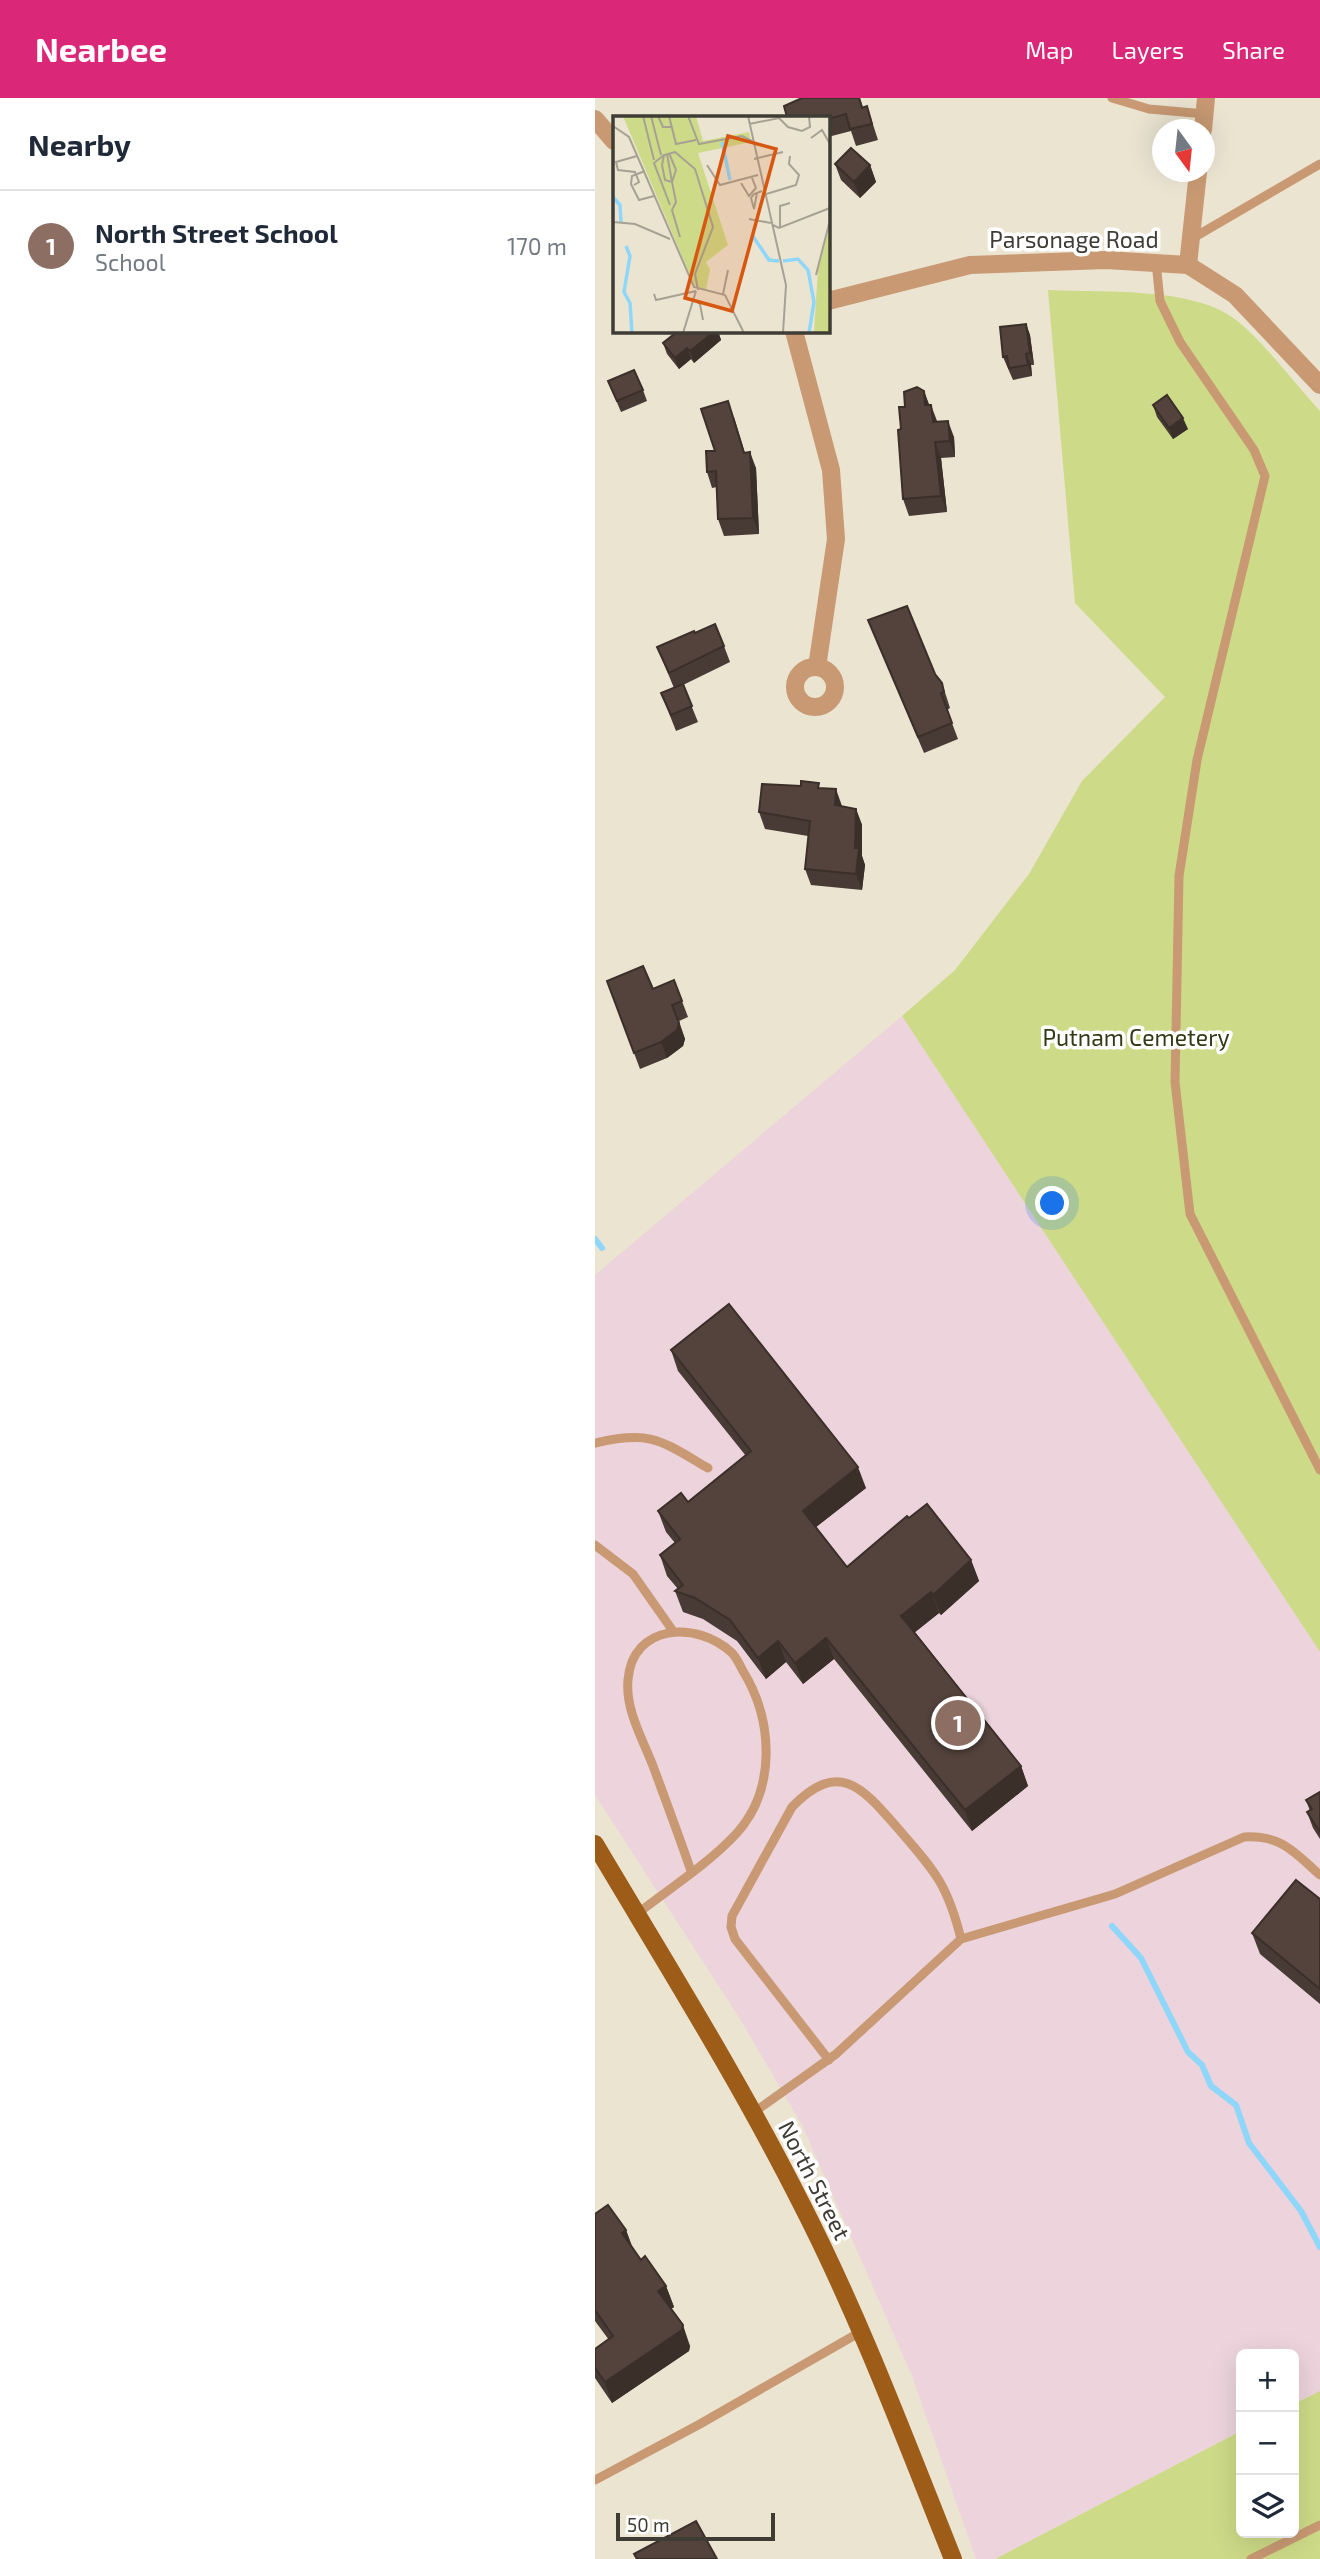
<!DOCTYPE html>
<meta charset="utf-8">
<style>
:root{--surface:#fff;--page:#f6f6f7;--text:#1f2937;--muted:#747a83;--line:#e0e1e3;--accent:#db2777}
body{margin:0;font-family:"Exo 2",sans-serif;background:var(--page);color:var(--text)}
.controls{position:absolute;right:21px;bottom:21px;display:grid;overflow:hidden;border-radius:10px;box-shadow:0 7px 28px #0002}
.controls button{width:63px;height:63px;display:grid;place-items:center;padding:0;border:0;border-bottom:2px solid var(--line);background:var(--surface);color:var(--text);font:35px sans-serif}
.compass{position:absolute;left:557px;top:21px;width:63px;height:63px;border-radius:50%;background:var(--surface);box-shadow:0 7px 28px #0002;rotate:165deg}
.scale{position:absolute;left:21px;bottom:18px;width:159px;box-sizing:border-box;padding-left:7px;border:4px solid #3f3c35;border-top:0;font-size:19px;line-height:24px;white-space:nowrap;color:#3f3c35;-webkit-text-stroke:5px #fff;paint-order:stroke}
.you{position:absolute;left:458px;top:1106px;width:24px;height:24px;margin:-18px;border:5px solid #fff;border-radius:50%;background:#1a73e8;box-shadow:0 0 0 10px #1a73e833}
.badge{display:grid;place-items:center;width:46px;height:46px;border-radius:50%;background:var(--accent);color:#fff;font-size:23px;font-weight:700}
.pin{position:absolute;translate:-50% -50%;border:4px solid #fff;box-shadow:0 2px 7px #0006}
.list{margin:0;padding:0;list-style:none}
h2{display:flex;justify-content:space-between;align-items:center;height:91px;margin:0;padding:0 28px;font-size:30px}
h2 small{font-size:23px;font-weight:400;color:var(--muted)}
.list li{display:grid;grid-template-columns:46px 1fr auto;gap:21px;align-items:center;box-sizing:border-box;height:112px;padding:0 28px;border-top:2px solid var(--line)}
.list b{display:block;font-size:26px;white-space:nowrap}
.list p{margin:0;font-size:23px;white-space:nowrap;color:var(--muted)}
.list em{font-size:23px;font-style:normal;color:var(--muted)}
.icon{flex:none;width:38px;height:38px;fill:none;stroke:currentColor;stroke-width:2;stroke-linecap:round;stroke-linejoin:round}
.map{position:relative;flex:none;width:725px;height:2461px;overflow:hidden}
header{display:flex;align-items:center;gap:42px;box-sizing:border-box;height:98px;padding:0 35px;background:var(--accent);color:#fff}
header strong{font-size:33px}
nav{display:flex;gap:38px;margin-inline-start:auto;font-size:24px}
main{display:flex}
aside{flex:1;background:var(--surface)}
.map>svg:first-child{display:block}
.education{fill:#ecd3dc}
.green{fill:#cdda87}
.lines{fill:none;stroke-linecap:round;stroke-linejoin:round}
.stream{stroke:#8fd6fb;stroke-width:6}
.service{stroke:#c89973;stroke-width:9}
.minor{stroke:#c89973;stroke-width:18}
.primary{stroke:#9e5c19;stroke-width:18}
.wall{fill:#483a34}
.shaded-wall{fill:#3b2f2a}
.building{fill:#54433c;stroke:#3b2f2a;stroke-width:2}
.labels{text-anchor:middle;dominant-baseline:central;stroke-width:7;stroke-linejoin:round;paint-order:stroke}
.street-label{font-size:23px;fill:#3f3c35;stroke:#fff}
.park-label{font-size:23px;fill:#343a15;stroke:#fff}
.inset-river{fill:none;stroke:#8fd6fb;stroke-width:3.5}
.inset-road{fill:none;stroke:#a6a193;stroke-width:2}
.view{fill:#d75610;fill-opacity:0.15;stroke:#d75610;stroke-width:3.5}
.inset-edge{fill:none;stroke:#3f3c35;stroke-width:3.5}
</style>
<header>
<strong>Nearbee</strong>
<nav><a>Map</a><a>Layers</a><a>Share</a></nav>
</header>
<main>
<aside>
<h2>Nearby<small></small></h2>
<ul class="list">
<li><span class="badge" style="background:#8d6e63">1</span><div><b>North Street School</b><p>School</p></div><em>170 m</em></li>
</ul>
</aside>
<div class="map">
<svg width="725" height="2461" viewBox="0 0 725 2461">
<rect width="100%" height="100%" fill="#ebe4d1"/>
<!-- education -->
<polygon class="education" points="307,918 725,1554 725,2293 699,2306 699,2256 646,2256 646,2333 400,2461 381,2461 317,2278 207,2027 145,1921 0,1697 0,1177"/>
<!-- green -->
<g class="green">
<path d="M453,192c54,3 145,-4 188,30 27,21 60,65 84,91v1241l-418,-636 53,-46 74,-96 53,-93 83,-84 -90,-94z"/>
<polygon points="725,2293 725,2461 400,2461 646,2333 646,2435 699,2435 699,2306"/>
</g>
<g class="lines">
<!-- stream -->
<g class="stream">
<polyline points="0,1141 7,1150"/>
<polyline points="517,1828 546,1860 593,1954 607,1967 616,1988 641,2007 654,2045 706,2113 725,2149"/>
</g>
<!-- service -->
<g class="service">
<polyline points="517,0 554,11 610,16"/>
<polyline points="598,140 725,66"/>
<polyline points="561,164 565,203 585,244 659,352 670,378 602,662 584,778 580,984 595,1116 725,1372"/>
<path d="M0,1345c56,-13 65,-3 113,25"/>
<polyline points="0,1447 38,1476 78,1533"/>
<path d="M42,1816c32,-25 71,-50 99,-80 41,-45 37,-114 7,-163 -3,-5 -6,-13 -11,-18 -35,-33 -100,-29 -104,27 -3,29 15,60 25,86 13,35 26,70 38,105"/>
<path d="M234,1962l-94,-121 -4,-12 1,-11 60,-109c46,-47 69,-21 103,18 38,44 52,57 66,114"/>
<path d="M158,2015l83,-59 125,-115 154,-45 129,-57c38,-2 50,15 76,38"/>
<polyline points="0,2382 105,2326 267,2233"/>
<polyline points="656,2461 725,2427"/>
</g>
<!-- minor -->
<g class="minor">
<polyline points="0,21 19,43"/>
<polyline points="608,32 611,0"/>
<polyline points="593,167 603,74"/>
<polyline points="233,203 375,167 511,162 593,167 640,197 725,287"/>
<polyline points="199,233 236,372 241,441 222,569"/>
<circle cx="220" cy="589" r="20"/>
</g>
<!-- primary -->
<path class="primary" d="M0,1746c70,118 144,236 206,359 59,115 104,236 152,356"/>
</g>
<!-- wall -->
<g class="wall">
<polygon points="265,0 268,9 272,8 283,42 261,48 256,33 233,39 233,19"/>
<polygon points="240,66 275,67 281,84 265,100 246,82"/>
<polygon points="431,226 435,237 439,267 436,267 437,278 418,282 408,259"/>
<polygon points="80,233 123,233 126,242 99,265 96,261 84,271 72,256 68,245 81,234"/>
<polygon points="13,283 48,292 52,303 26,314"/>
<polygon points="329,293 334,307 342,324 359,339 360,359 346,360 352,414 314,418 308,401 306,331 310,309"/>
<polygon points="558,307 593,331 578,341 562,319"/>
<polygon points="139,319 150,355 161,370 164,436 129,438 123,421 122,389 117,390 112,374 120,353"/>
<polygon points="273,522 340,576 347,585 355,610 352,612 363,641 329,655"/>
<polygon points="100,535 129,548 135,564 88,587 103,624 81,633 66,595 79,590 62,549"/>
<polygon points="226,690 247,708 261,711 267,727 267,758 270,767 267,792 216,787 210,771 213,738 170,731 164,714"/>
<polygon points="79,882 93,919 84,923 90,941 88,948 72,960 45,971 12,883 58,891"/>
<polygon points="76,1252 271,1390 221,1429 252,1469 314,1420 376,1462 384,1483 346,1517 344,1515 320,1534 426,1668 433,1688 377,1733 239,1561 208,1586 191,1564 171,1581 142,1543 108,1521 88,1514 80,1493 83,1491 72,1478 65,1457 80,1445 71,1434 63,1413 93,1404 151,1358 83,1273"/>
<polygon points="725,1694 725,1741 718,1730 712,1714 715,1713 711,1702"/>
<polygon points="725,1801 725,1906 665,1856 657,1835"/>
<polygon points="0,2116 31,2132 37,2148 46,2162 71,2188 79,2209 76,2211 95,2248 94,2253 17,2305 0,2280 0,2251 14,2242 0,2223"/>
</g>
<!-- shaded-wall -->
<g class="shaded-wall">
<polygon points="275,67 281,84 265,100 259,84"/>
<polygon points="431,226 435,237 439,267 435,255"/>
<polygon points="120,233 123,233 126,242 99,265 95,253"/>
<polygon points="92,250 96,261 84,271 80,260"/>
<polygon points="431,256 436,267 437,278 433,267"/>
<polygon points="329,293 335,309 330,307"/>
<polygon points="336,307 342,323 344,340 338,324"/>
<polygon points="588,320 593,331 578,341 574,330"/>
<polygon points="353,323 359,339 360,359 355,343"/>
<polygon points="340,344 346,360 352,414 346,398"/>
<polygon points="155,354 161,370 164,436 158,420"/>
<polygon points="241,691 247,708 240,707"/>
<polygon points="261,711 267,727 267,758 270,767 267,792 261,776 260,750"/>
<polygon points="84,925 90,941 88,948 72,960 66,944"/>
<polygon points="263,1369 271,1390 216,1433 208,1413"/>
<polygon points="376,1462 384,1483 346,1517 338,1497"/>
<polygon points="336,1494 344,1515 314,1539 306,1518"/>
<polygon points="231,1540 239,1561 208,1586 200,1565"/>
<polygon points="183,1543 191,1564 171,1581 163,1560"/>
<polygon points="426,1668 433,1688 377,1733 370,1712"/>
<polygon points="31,2132 38,2152 27,2135"/>
<polygon points="71,2188 79,2209 71,2214 63,2193"/>
<polygon points="88,2227 95,2248 94,2253 17,2305 10,2284"/>
</g>
<!-- building -->
<g class="building">
<polygon points="207,0 264,0 267,10 272,8 277,26 255,31 251,16 233,21 233,19 192,19 189,8"/>
<polygon points="256,50 275,67 259,84 240,66"/>
<polygon points="431,226 435,255 431,256 433,267 414,270 412,258 408,259 405,229"/>
<polygon points="83,233 120,233 95,253 92,250 80,260 68,245"/>
<polygon points="39,272 48,292 22,303 13,283"/>
<polygon points="322,289 329,293 330,307 336,307 338,324 353,323 355,343 340,344 346,398 308,401 303,332 306,331 304,309 310,309 309,294"/>
<polygon points="572,297 588,320 574,330 558,307"/>
<polygon points="133,303 149,355 155,354 158,420 123,421 121,373 112,374 111,353 120,353 106,311"/>
<polygon points="312,508 340,576 347,585 349,594 346,595 357,625 323,639 273,522"/>
<polygon points="120,526 129,548 74,575 62,549 99,533 100,535"/>
<polygon points="88,586 97,608 76,617 66,595"/>
<polygon points="206,683 224,685 223,690 241,691 240,707 261,711 260,750 264,750 261,776 210,771 215,723 164,714 167,686 206,688"/>
<polygon points="48,868 58,891 79,882 87,903 77,907 84,925 82,932 66,944 39,955 12,883"/>
<polygon points="134,1206 263,1369 208,1413 252,1469 312,1418 314,1420 332,1406 376,1462 338,1497 336,1494 306,1518 426,1668 370,1712 231,1540 200,1565 183,1543 163,1560 135,1522 100,1500 80,1493 88,1487 65,1457 85,1441 63,1413 86,1395 93,1404 156,1353 76,1252"/>
<polygon points="725,1694 725,1734 712,1714 717,1711 711,1702"/>
<polygon points="701,1782 725,1801 725,1891 657,1835"/>
<polygon points="13,2107 31,2132 27,2135 46,2162 50,2158 71,2188 63,2193 88,2227 87,2232 10,2284 0,2270 0,2251 18,2238 0,2212 0,2116"/>
<polygon points="101,2423 122,2461 42,2461 39,2456"/>
</g>
<g class="labels">
<!-- street labels -->
<g class="street-label">
<text x="479" y="141">Parsonage Road</text>
<text transform="translate(220 2082) rotate(63)">North Street</text>
</g>
<!-- park labels -->
<g class="park-label">
<text x="541" y="939">Putnam Cemetery</text>
</g>
</g>
<!-- overview -->
<g transform="translate(18 18)">
<rect width="217" height="217" fill="#ebe4d1"/>
<path d="M10,0h73l7,25 46,-9 2,10 -53,11 30,92 -22,17 4,7 -4,21 -12,-5zM217,108v109h-16l4,-64z" fill="#cdda87"/>
<path class="inset-river" d="M109,26l8,38M0,81l7,8 1,17M139,119l17,25 10,1M13,130l4,10 -6,36 6,11 2,30M170,145l15,-2 10,11 6,32 -5,31"/>
<path class="inset-road" d="M30,0l11,44M38,0l10,39M45,0l5,11h9M56,0l7,28 20,-4M75,0l11,28 43,-8 10,5M135,0l38,169 -3,48M136,8l30,-6 9,9 14,4 8,-4 -1,-11M0,10l16,11 65,150 31,8 19,38M198,22l11,-8 8,14M56,37l7,17 -4,12M54,38l5,28M51,39l-10,8 16,42M141,43l29,-7M94,49l13,20 38,-10M32,55l-13,5 -1,8 8,16 15,-4M128,67l8,13 7,-8 -4,-10M21,69l5,-3 -4,-10 -17,-2 -2,-8 21,-6M144,77l-3,16 -3,-11 3,-4 3,-1 5,-2M150,79l33,-10 3,-10 -10,-11 1,-8M136,103l22,4M0,106l22,2 35,15M160,109l6,3 51,-20M167,111v-21l10,-3M67,121l-8,-27 4,-8 -4,-20 -7,-2 -3,-15 2,-10 11,-3 20,17 18,58 -18,47 3,16M203,159l14,-55M41,178l2,6 40,-9M110,178l5,-24M79,183l8,5 3,16M70,217l13,-42"/>
<path class="view" d="M115,20l48,13 -44,162 -47,-13z"/>
<rect width="217" height="217" class="inset-edge"/>
</g>
</svg>
<div class="controls">
<button>+</button>
<button>−</button>
<button><svg class="icon" aria-label="layers" viewBox="0 0 24 24"><path d="M12 4l9 5-9 5-9-5zM3 14l9 5 9-5"/></svg></button>
</div>
<svg class="compass" viewBox="-18 -18 36 36"><path d="M0-13l5 13h-10z" fill="#e53935"/><path d="M0 13l5-13h-10z" fill="#747a83"/></svg>
<div class="scale">50 m</div>
<div class="you"></div>
<div class="pin badge" style="left:363px;top:1625px;background:#8d6e63">1</div>
</div>
</main>
